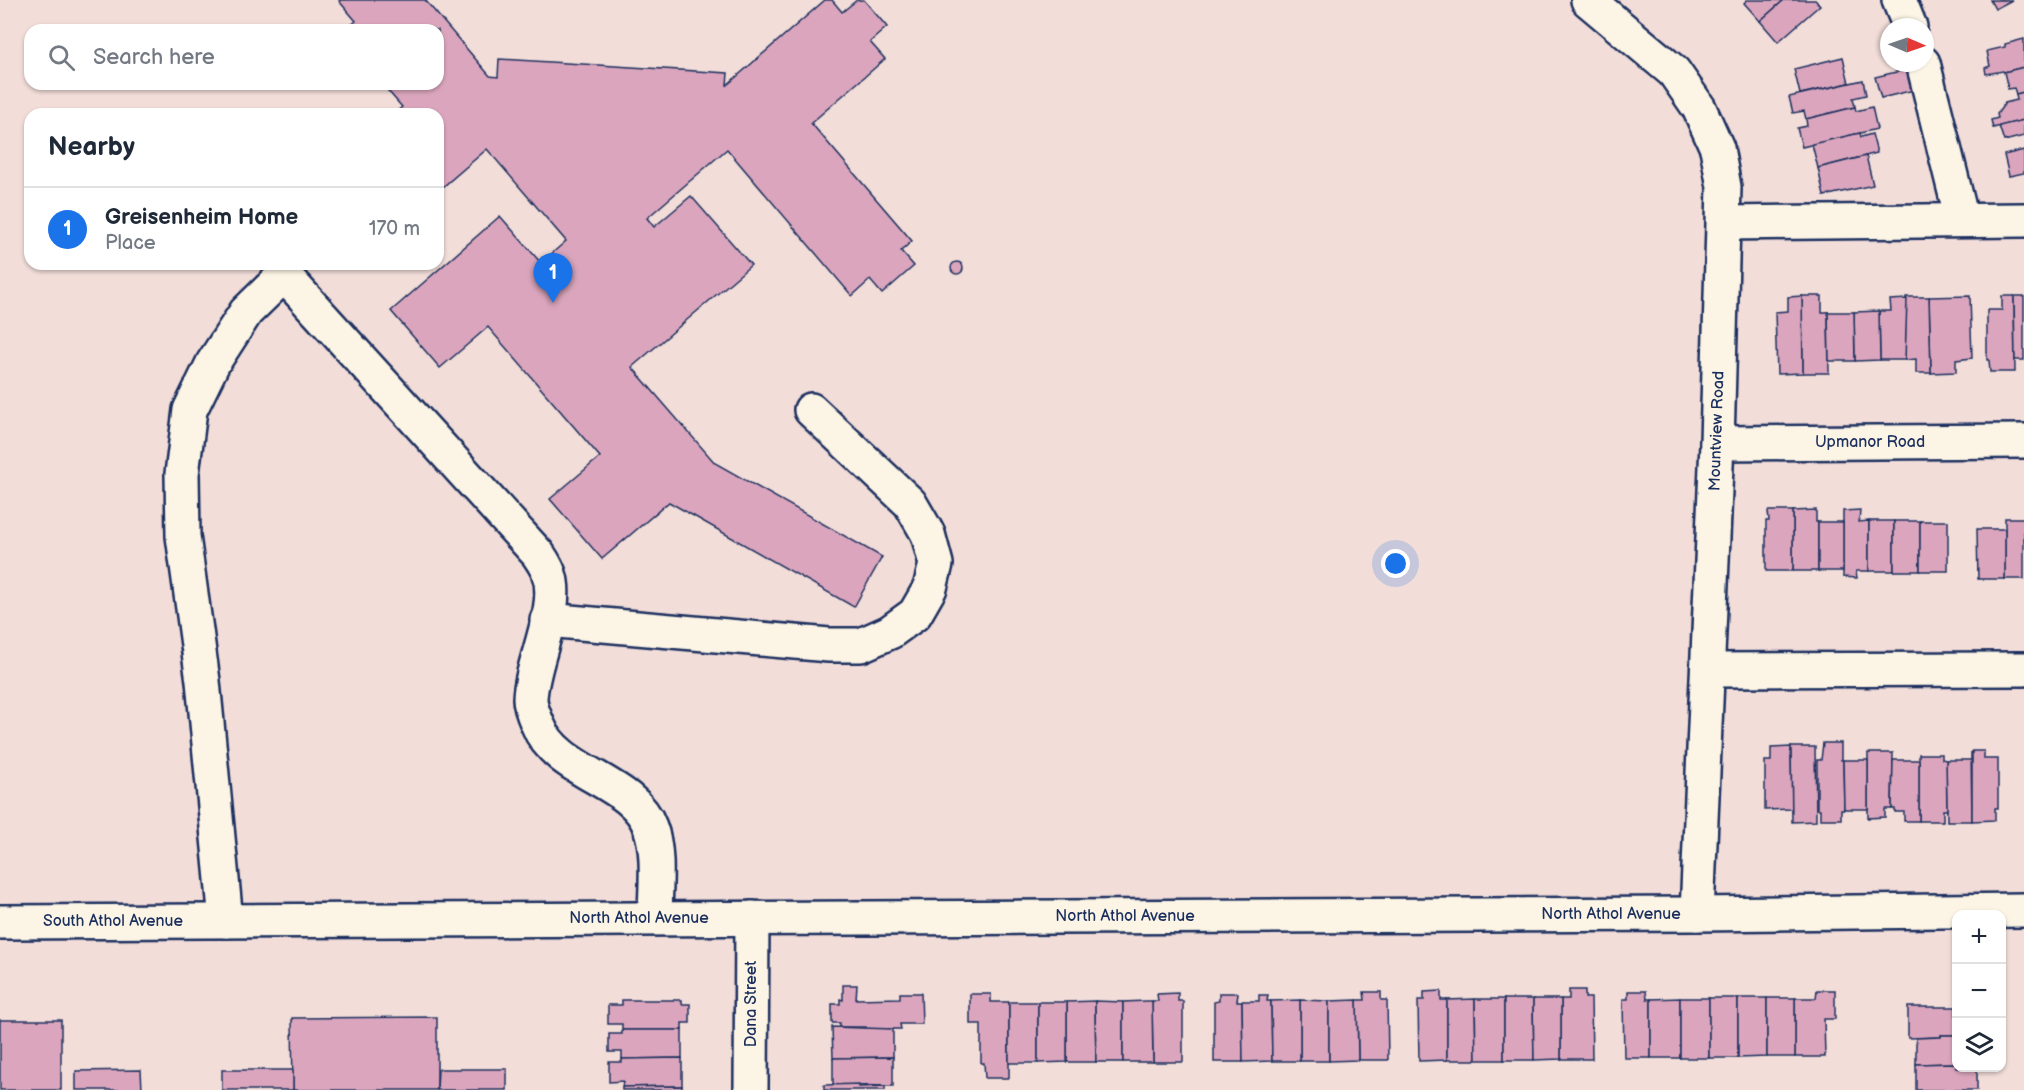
<!DOCTYPE html>
<meta charset="utf-8">
<style>
:root{--surface:#fff;--page:#f2f2f3;--text:#1f2937;--muted:#747a83;--line:#e0e1e3;--accent:#1a73e8}
body{margin:0;font-family:"Balsamiq Sans",sans-serif;background:var(--page);color:var(--text)}
.controls{position:absolute;right:18px;bottom:18px;display:grid;overflow:hidden;border-radius:12px;box-shadow:0 2px 4px #0004}
.controls button{width:54px;height:54px;display:grid;place-items:center;padding:0;border:0;border-bottom:2px solid var(--line);background:var(--surface);color:var(--text);font:30px sans-serif}
.compass{position:absolute;left:1880px;top:18px;width:54px;height:54px;border-radius:50%;background:var(--surface);box-shadow:0 2px 4px #0004;rotate:92deg}
.you{position:absolute;left:1396px;top:564px;width:21px;height:21px;margin:-15px;border:4px solid #fff;border-radius:50%;background:#1a73e8;box-shadow:0 0 0 9px #1a73e833}
.badge{display:grid;place-items:center;width:39px;height:39px;border-radius:50%;background:var(--accent);color:#fff;font-size:20px;font-weight:700}
.pin{position:absolute;translate:-50% -50px;filter:drop-shadow(0 2px 3px #0008)}
.pin::after{content:'';position:absolute;top:32px;width:21px;height:18px;background:inherit;clip-path:polygon(0 0,100% 0,50% 100%)}
.list{margin:0;padding:0;list-style:none}
h2{display:flex;justify-content:space-between;align-items:center;height:78px;margin:0;padding:0 24px;font-size:26px}
h2 small{font-size:20px;font-weight:400;color:var(--muted)}
.list li{display:grid;grid-template-columns:39px 1fr auto;gap:18px;align-items:center;box-sizing:border-box;height:84px;padding:0 24px;border-top:2px solid var(--line)}
.list b{display:block;font-size:22px;white-space:nowrap}
.list p{margin:0;font-size:20px;white-space:nowrap;color:var(--muted)}
.list em{font-size:20px;font-style:normal;color:var(--muted)}
.icon{flex:none;width:33px;height:33px;fill:none;stroke:currentColor;stroke-width:2;stroke-linecap:round;stroke-linejoin:round}
.map{position:relative;flex:none;width:2024px;height:1090px;overflow:hidden}
.search{position:absolute;background:var(--surface);box-shadow:0 2px 4px #0004;left:24px;top:24px;width:420px;height:66px;display:flex;align-items:center;gap:15px;box-sizing:border-box;padding:0 21px;border-radius:18px;color:var(--muted);font-size:22px}
.panel{position:absolute;background:var(--surface);box-shadow:0 2px 4px #0004;left:24px;top:108px;width:420px;height:162px;border-radius:18px}
.map>svg:first-child{display:block}
.building{fill:#dba6bd;stroke:#1b2f5e;stroke-width:1.5}
.lines{fill:none;stroke-linecap:round;stroke-linejoin:round}
.minor-casing{stroke:#1b2f5e;stroke-width:38}
.minor{stroke:#fcf5e5;stroke-width:33}
.labels{text-anchor:middle;dominant-baseline:central;stroke-width:5;stroke-linejoin:round;paint-order:stroke}
.street-label{font-size:16px;fill:#1b2f5e;stroke:#fcf5e5}
</style>
<div class="map">
<svg width="2024" height="1090" viewBox="0 0 2024 1090">
<rect width="100%" height="100%" fill="#f2ddd9"/>
<filter id="ink" filterUnits="userSpaceOnUse"><feTurbulence type="fractalNoise" baseFrequency=".0167" numOctaves="2"/><feDisplacementMap in="SourceGraphic" scale="12" xChannelSelector="R" yChannelSelector="G"/><feConvolveMatrix kernelMatrix="1 2 1 2 8 2 1 2 1" color-interpolation-filters="sRGB"/></filter>
<g filter="url(#ink)">
<!-- building -->
<g class="building">
<polygon points="340,0 425,0 490,76 498,77 499,59 728,73 727,85 825,0 832,0 842,12 857,0 864,0 887,27 870,42 885,59 811,123 912,241 901,251 914,266 882,294 870,280 852,296 727,149 647,218 654,227 691,196 751,265 632,367 715,463 882,557 854,607 669,502 602,559 550,499 600,457 488,327 440,368 391,311 500,216 541,263 566,241 487,149 438,191 438,114 394,114 402,107 382,84 438,84 438,30 345,30 356,21 339,1"/>
<polygon points="1747,0 1784,0 1760,21 1744,3"/>
<polygon points="1784,0 1815,0 1820,5 1778,42 1760,21"/>
<polygon points="1990,0 2012,0 1995,9"/>
<polygon points="2024,39 2024,67 2004,72 2003,71 1986,74 1985,68 1990,66 1987,51 2005,47 2005,44"/>
<polygon points="1843,57 1849,83 1800,94 1794,69"/>
<polygon points="2024,67 2024,92 2016,94 2014,88 2008,89 2004,72"/>
<polygon points="1909,69 1914,90 1881,98 1875,77"/>
<polygon points="1863,80 1866,95 1853,98 1855,107 1806,119 1804,111 1793,113 1789,97"/>
<polygon points="2024,92 2024,120 1993,128 1991,120 1998,118 1997,114 2005,103 2017,100 2016,94"/>
<polygon points="1855,107 1856,111 1872,107 1877,129 1802,147 1797,128 1807,126 1806,119"/>
<polygon points="2024,120 2024,136 2004,141 1999,126"/>
<polygon points="1860,133 1861,137 1872,134 1877,153 1818,168 1812,144"/>
<polygon points="2024,150 2024,173 2009,176 2004,155"/>
<polygon points="1866,156 1873,185 1824,196 1818,168"/>
<circle cx="957" cy="268" r="6"/>
<polygon points="1802,296 1822,296 1822,312 1828,312 1829,373 1803,373"/>
<polygon points="1802,296 1803,373 1777,374 1775,312 1788,311 1788,297"/>
<polygon points="1970,296 1972,358 1956,360 1956,372 1931,373 1929,297"/>
<polygon points="2002,296 2014,296 2015,372 1990,372 1989,360 1987,360 1987,310 2002,310"/>
<polygon points="2014,296 2024,296 2024,360 2015,360"/>
<polygon points="1906,297 1929,297 1931,373 1916,373 1916,359 1905,360"/>
<polygon points="1907,299 1905,360 1880,360 1879,311 1891,311 1890,300"/>
<polygon points="1879,311 1880,360 1855,361 1854,312"/>
<polygon points="1828,312 1854,312 1855,361 1829,361"/>
<polygon points="1816,510 1816,522 1818,522 1818,571 1793,571 1793,511"/>
<polygon points="1860,510 1859,522 1869,521 1869,571 1856,571 1857,578 1843,577 1843,511"/>
<polygon points="1768,511 1793,511 1793,571 1766,571 1766,521 1769,521"/>
<rect x="2005" y="518" width="19" height="61"/>
<rect x="1869" y="521" width="25" height="50"/>
<rect x="1894" y="521" width="26" height="50"/>
<rect x="1920" y="521" width="28" height="50"/>
<rect x="1818" y="522" width="25" height="49"/>
<polygon points="1977,529 2005,529 2005,579 1978,579"/>
<polygon points="1823,743 1841,743 1841,760 1843,760 1844,809 1841,809 1841,819 1820,819 1820,809 1817,809 1817,760 1821,760"/>
<polygon points="1791,747 1792,809 1765,810 1765,761 1771,761 1771,748"/>
<polygon points="1791,747 1815,747 1816,821 1792,822"/>
<polygon points="1971,751 1972,821 1947,821 1946,760 1971,760"/>
<polygon points="1972,751 1984,751 1984,759 1998,759 1998,808 1995,808 1995,820 1972,821"/>
<polygon points="1868,753 1893,753 1892,809 1885,809 1885,817 1868,818"/>
<polygon points="1919,754 1942,754 1942,759 1946,760 1947,810 1943,810 1943,821 1919,821"/>
<polygon points="1843,760 1868,760 1868,809 1844,809"/>
<polygon points="1893,760 1919,760 1919,821 1904,821 1904,812 1895,812 1895,809 1892,809"/>
<polygon points="843,985 857,985 856,999 900,998 900,993 921,993 922,1024 900,1024 901,1029 866,1029 866,1027 840,1027 840,1023 832,1023 832,1004 840,1004 840,999 843,1000"/>
<polygon points="1569,990 1585,990 1585,998 1591,998 1592,1059 1561,1059 1561,999 1569,999"/>
<polygon points="1817,990 1835,990 1835,1019 1824,1019 1825,1057 1795,1057 1795,998 1816,998"/>
<polygon points="1441,991 1441,1000 1447,1000 1447,1060 1419,1061 1418,1000 1424,1000 1424,992"/>
<polygon points="1628,991 1646,991 1647,999 1651,999 1651,1058 1624,1058 1623,999 1628,999"/>
<polygon points="1364,992 1381,992 1381,1000 1387,1000 1388,1060 1358,1060 1357,1000 1365,1000"/>
<polygon points="1178,993 1178,1001 1183,1001 1183,1062 1153,1062 1152,1001 1158,1001 1157,994"/>
<polygon points="1219,993 1238,993 1237,1001 1242,1001 1243,1062 1214,1062 1214,1002 1219,1001"/>
<polygon points="970,994 991,994 991,1002 1009,1002 1009,1078 985,1078 984,1063 981,1063 981,1024 970,1024"/>
<polygon points="1259,995 1268,995 1267,1001 1271,1001 1272,1061 1243,1062 1242,1001 1259,1001"/>
<polygon points="1680,998 1680,1058 1651,1058 1651,999"/>
<rect x="1680" y="998" width="29" height="60"/>
<rect x="1709" y="998" width="29" height="60"/>
<polygon points="1738,998 1767,998 1767,1057 1738,1058"/>
<rect x="1767" y="998" width="28" height="59"/>
<polygon points="1475,999 1476,1060 1447,1060 1447,1000"/>
<polygon points="1475,999 1504,999 1504,1060 1476,1060"/>
<polygon points="1504,999 1533,999 1534,1060 1504,1060"/>
<polygon points="1533,999 1561,999 1561,1059 1534,1060"/>
<polygon points="622,1000 682,1000 682,1004 690,1004 690,1023 682,1023 682,1030 622,1030 622,1024 608,1024 608,1005 622,1005"/>
<polygon points="1300,1000 1329,1001 1329,1061 1300,1061"/>
<polygon points="1300,1000 1300,1061 1272,1061 1271,1001"/>
<polygon points="1357,1000 1358,1060 1329,1061 1329,1001"/>
<polygon points="1095,1001 1096,1062 1067,1062 1067,1002"/>
<polygon points="1095,1001 1123,1002 1123,1062 1096,1062"/>
<polygon points="1146,1001 1152,1001 1153,1062 1123,1062 1123,1002"/>
<rect x="1009" y="1002" width="29" height="61"/>
<polygon points="1038,1002 1067,1002 1067,1062 1038,1063"/>
<polygon points="1908,1007 1956,1007 1956,1035 1941,1035 1941,1037 1908,1038"/>
<polygon points="437,1017 437,1090 293,1090 292,1018"/>
<rect x="0" y="1020" width="61" height="70"/>
<polygon points="832,1027 893,1029 893,1057 833,1058"/>
<polygon points="622,1030 682,1030 682,1058 622,1059 622,1052 609,1052 609,1034 622,1034"/>
<polygon points="1941,1035 1956,1035 1956,1063 1916,1064 1916,1038 1941,1037"/>
<polygon points="893,1057 893,1086 833,1085 833,1058"/>
<polygon points="682,1058 682,1086 622,1087 623,1081 609,1082 609,1062 622,1062 622,1059"/>
<polygon points="1956,1063 1956,1068 1977,1068 1977,1090 1916,1090 1916,1064"/>
<polygon points="438,1069 507,1069 507,1090 437,1090"/>
<polygon points="141,1070 142,1090 76,1090 76,1071"/>
<rect x="222" y="1070" width="71" height="20"/>
<polygon points="859,1084 859,1087 885,1086 885,1090 824,1090 824,1085"/>
<polygon points="682,1086 682,1090 622,1090 622,1087"/>
</g>
<g class="lines">
<defs>
<g id="minor">
<polyline points="1588,0 1674,72 1699,108 1717,148 1724,187 1717,443 1697,914"/>
<polyline points="1899,0 1910,27"/>
<polyline points="1923,63 1962,220"/>
<polyline points="1724,223 2024,220"/>
<polyline points="1717,443 2024,441"/>
<polyline points="547,620 829,645 861,645 890,632 915,614 930,588 936,564 928,534 910,503 811,410"/>
<polyline points="1708,670 2024,669"/>
<path d="M226,921l-23,-240 -20,-145 -1,-62 8,-64 23,-47 33,-51 38,-37 254,279c4,6 9,13 11,20 12,33 -18,89 -19,125 0,8 5,19 8,26 19,49 95,55 112,102 10,26 5,63 5,91"/>
<polyline points="0,922 1697,914 2024,910"/>
<polyline points="751,1090 752,918"/>
</g>
</defs>
<!-- minor casing -->
<use href="#minor" class="minor-casing"/>
<!-- minor -->
<use href="#minor" class="minor"/>
</g>
</g>
<g class="labels">
<!-- street labels -->
<g class="street-label">
<text transform="translate(1717 431) rotate(-88)">Mountview Road</text>
<text x="1870" y="442">Upmanor Road</text>
<text x="1611" y="914">North Athol Avenue</text>
<text x="1125" y="916">North Athol Avenue</text>
<text x="639" y="918">North Athol Avenue</text>
<text x="113" y="921">South Athol Avenue</text>
<text transform="translate(751 1004) rotate(-90)">Dana Street</text>
</g>
</g>
</svg>
<div class="controls">
<button>+</button>
<button>−</button>
<button><svg class="icon" aria-label="layers" viewBox="0 0 24 24"><path d="M12 4l9 5-9 5-9-5zM3 14l9 5 9-5"/></svg></button>
</div>
<svg class="compass" viewBox="-18 -18 36 36"><path d="M0-13l5 13h-10z" fill="#e53935"/><path d="M0 13l5-13h-10z" fill="#747a83"/></svg>
<div class="you"></div>
<div class="pin badge" style="left:553px;top:303px">1</div>
<div class="search"><svg class="icon" aria-label="search" viewBox="0 0 24 24"><circle cx="10" cy="10" r="6"/><path d="M15 15l6 6"/></svg>Search here</div>
<section class="panel">
<h2>Nearby<small></small></h2>
<ul class="list">
<li><span class="badge">1</span><div><b>Greisenheim Home</b><p>Place</p></div><em>170 m</em></li>
</ul>
</section>
</div>
